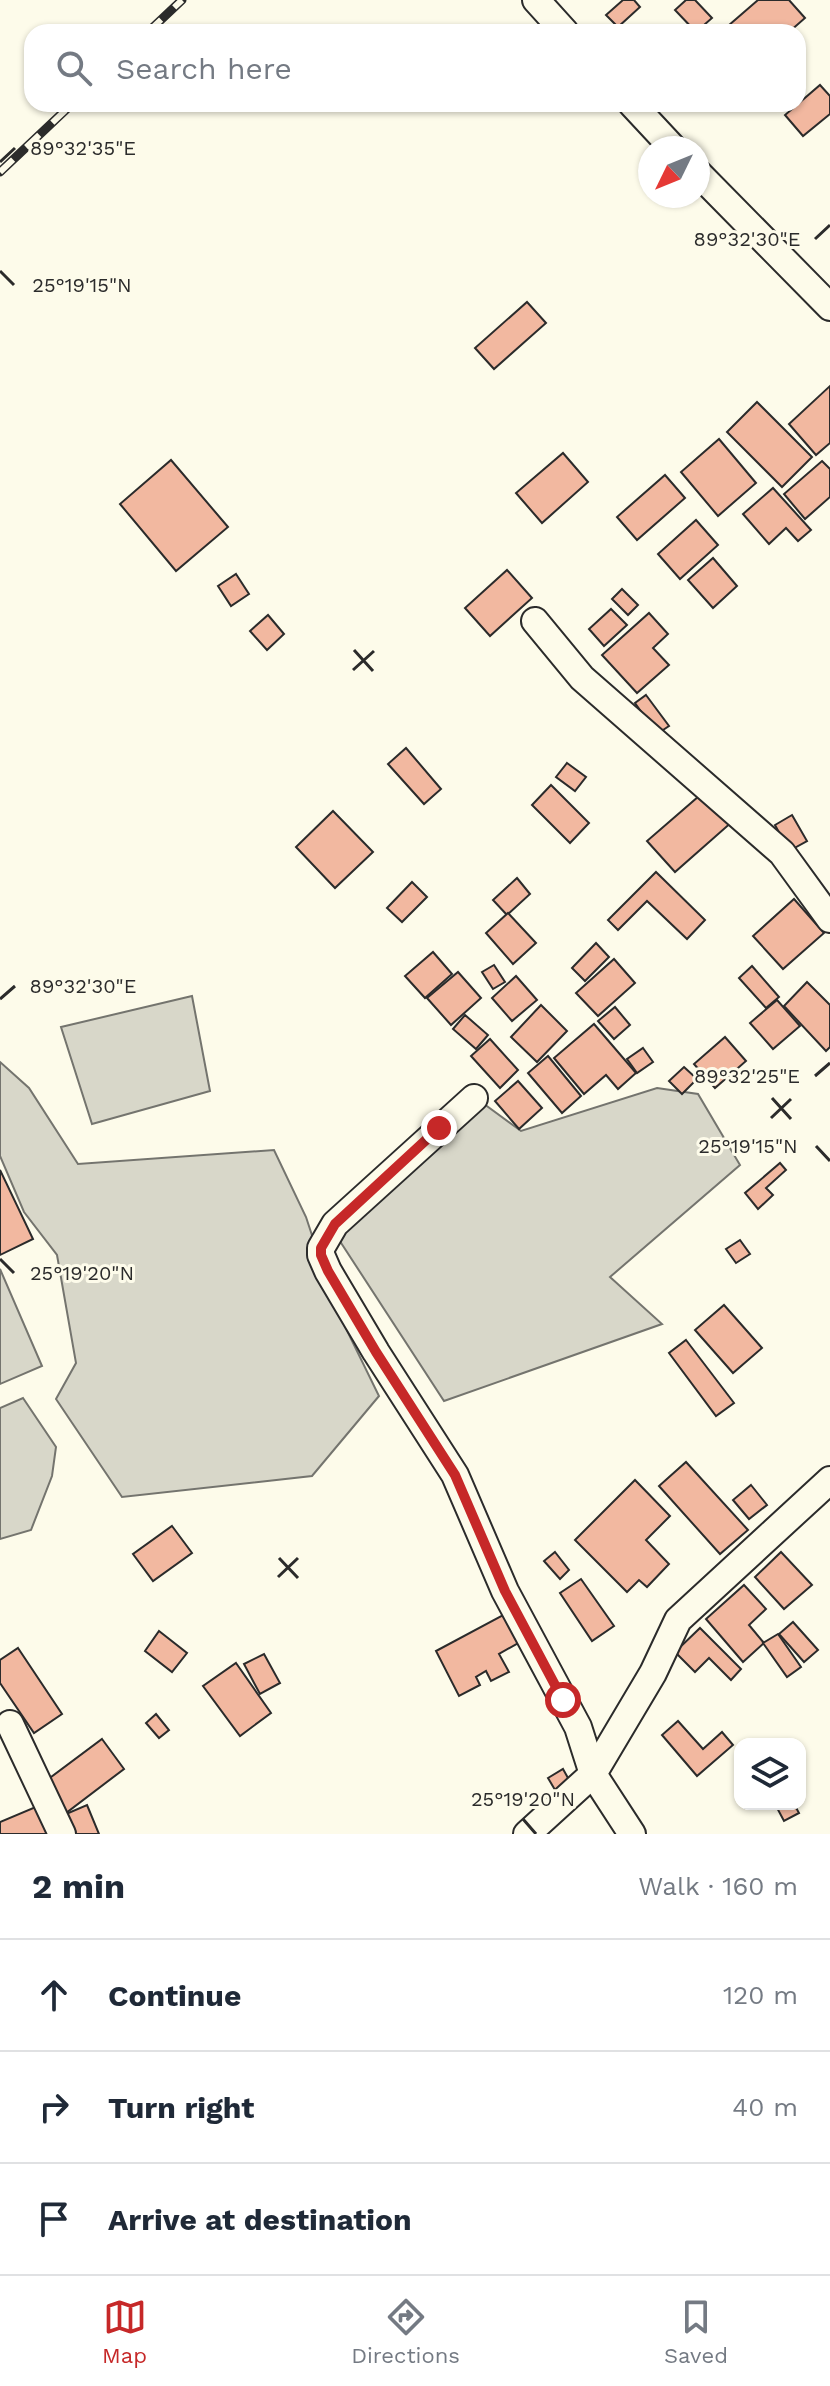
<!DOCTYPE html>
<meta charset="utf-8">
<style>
:root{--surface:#fff;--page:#f6f6f7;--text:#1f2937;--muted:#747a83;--line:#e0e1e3;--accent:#c62828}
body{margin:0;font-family:"Work Sans",sans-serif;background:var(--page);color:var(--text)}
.controls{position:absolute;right:24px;bottom:24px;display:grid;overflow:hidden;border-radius:16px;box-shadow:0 2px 6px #0004}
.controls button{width:72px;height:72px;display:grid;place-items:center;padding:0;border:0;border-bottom:2px solid var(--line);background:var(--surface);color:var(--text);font:40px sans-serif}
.compass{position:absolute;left:638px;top:136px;width:72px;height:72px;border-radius:50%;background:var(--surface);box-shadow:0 2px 6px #0004;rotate:227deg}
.stop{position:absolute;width:24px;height:24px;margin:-18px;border:6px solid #c62828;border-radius:50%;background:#fff}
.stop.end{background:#c62828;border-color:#fff;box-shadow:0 2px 8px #0008}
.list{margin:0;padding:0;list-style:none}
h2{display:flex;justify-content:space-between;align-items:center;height:104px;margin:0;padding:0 32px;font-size:34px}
h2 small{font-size:26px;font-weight:400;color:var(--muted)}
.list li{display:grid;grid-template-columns:52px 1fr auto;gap:24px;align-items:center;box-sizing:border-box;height:112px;padding:0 32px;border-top:2px solid var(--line)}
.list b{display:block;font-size:30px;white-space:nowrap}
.list em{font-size:26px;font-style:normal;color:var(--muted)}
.icon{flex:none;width:44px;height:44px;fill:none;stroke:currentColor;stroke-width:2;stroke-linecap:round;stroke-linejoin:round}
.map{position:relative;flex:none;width:830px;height:1834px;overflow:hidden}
.search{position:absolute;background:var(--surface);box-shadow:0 2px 6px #0004;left:24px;right:24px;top:24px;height:88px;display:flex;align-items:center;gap:20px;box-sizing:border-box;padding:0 28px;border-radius:24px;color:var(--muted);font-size:30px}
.sheet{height:440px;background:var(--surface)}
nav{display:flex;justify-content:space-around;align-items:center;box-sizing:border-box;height:112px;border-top:2px solid var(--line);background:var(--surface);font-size:22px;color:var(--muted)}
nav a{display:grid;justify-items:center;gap:4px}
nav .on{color:var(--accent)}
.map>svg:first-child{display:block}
.water{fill:#d8d7c9;stroke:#74746e;stroke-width:2}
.building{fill:#f2b8a0;stroke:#2b2b2b;stroke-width:2}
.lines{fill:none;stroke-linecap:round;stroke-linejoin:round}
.minor-casing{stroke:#2b2b2b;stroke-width:30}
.minor{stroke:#fdfbea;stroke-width:26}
.rail-casing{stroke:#2b2b2b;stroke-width:9}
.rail{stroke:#fdfbea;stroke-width:6;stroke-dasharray:18;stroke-linecap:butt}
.route{stroke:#c62828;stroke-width:10}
.ticks{fill:none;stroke:#2b2b2b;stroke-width:3}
.ticks-label{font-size:20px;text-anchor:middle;fill:#2b2b2b;stroke:#fdfbea;stroke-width:6;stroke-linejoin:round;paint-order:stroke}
</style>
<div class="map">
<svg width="830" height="1834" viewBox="0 0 830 1834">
<rect width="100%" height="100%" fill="#fdfbea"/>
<!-- water -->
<g class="water">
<polygon points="192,996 210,1091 92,1124 61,1027"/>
<polygon points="0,1062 29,1088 78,1164 274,1150 306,1217 336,1308 379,1396 312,1476 122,1497 56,1399 76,1363 57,1255 24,1212 0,1156"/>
<polygon points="657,1088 698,1094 740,1165 610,1277 662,1324 444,1401 332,1229 480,1101 521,1131"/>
<polygon points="0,1269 42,1366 0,1384"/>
<polygon points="23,1398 56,1447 52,1476 31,1530 0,1539 0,1408"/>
</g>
<!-- building -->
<g class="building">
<polygon points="623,0 634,0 640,7 618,27 606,15"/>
<polygon points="686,0 695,0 712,18 696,32 675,10"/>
<polygon points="758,0 789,0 805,18 789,32 721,32"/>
<polygon points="820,85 830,96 830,114 803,136 785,115"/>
<polygon points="527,302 546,323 494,369 475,348"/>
<polygon points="830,386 830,443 816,455 789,424"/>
<polygon points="757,402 812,457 782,487 727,432"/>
<polygon points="719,439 756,483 718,516 681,472"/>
<polygon points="563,453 588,482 542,523 516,493"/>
<polygon points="171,460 228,527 176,571 120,504"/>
<polygon points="822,461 830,469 830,497 805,519 784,494"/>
<polygon points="665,475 685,498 637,540 617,517"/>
<polygon points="773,488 811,530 798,541 786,528 769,544 743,514"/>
<polygon points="696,520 718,545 680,579 658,554"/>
<polygon points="713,558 737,586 713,608 688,580"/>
<polygon points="507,570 532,598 490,636 465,608"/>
<polygon points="236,574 249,594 231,606 218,586"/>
<polygon points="622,589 638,605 628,615 612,599"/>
<polygon points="611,609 627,625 604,646 589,629"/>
<polygon points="649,613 668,634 653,648 669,665 637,693 602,655"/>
<polygon points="268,615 284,634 267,650 250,631"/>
<polygon points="646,695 669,726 657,734 635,703"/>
<polygon points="406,748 441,789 424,804 388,764"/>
<polygon points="567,763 586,777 575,791 556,777"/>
<polygon points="551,785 589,823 570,843 532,805"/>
<polygon points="706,790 733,821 675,872 647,841"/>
<polygon points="333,811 373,852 335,888 296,847"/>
<polygon points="792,815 807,841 789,851 775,825"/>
<polygon points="656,872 705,920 687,939 647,901 618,930 608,920"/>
<polygon points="517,878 530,894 507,915 493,900"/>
<polygon points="412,882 427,897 402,922 387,908"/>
<polygon points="794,899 824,933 783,969 753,936"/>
<polygon points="508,913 536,943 513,964 486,933"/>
<polygon points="596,943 609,957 585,981 572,968"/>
<polygon points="433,952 452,974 425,998 405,976"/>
<polygon points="614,959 635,983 598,1016 576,993"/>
<polygon points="494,965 505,982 493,989 482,972"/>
<polygon points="752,966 779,997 766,1008 739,978"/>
<polygon points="458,972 481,998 451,1025 427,998"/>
<polygon points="516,976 537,1000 512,1021 492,998"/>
<polygon points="807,982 830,1005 830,1047 826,1051 784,1006"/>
<polygon points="777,1000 800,1026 773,1049 750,1023"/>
<polygon points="541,1005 567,1031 537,1062 511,1037"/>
<polygon points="615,1007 630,1025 614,1039 598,1021"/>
<polygon points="465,1015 488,1035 476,1049 453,1029"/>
<polygon points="594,1024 636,1073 618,1089 606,1075 584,1094 554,1058"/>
<polygon points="725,1037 746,1061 715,1088 694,1064"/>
<polygon points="490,1039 518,1070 500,1088 471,1056"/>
<polygon points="643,1048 653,1062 637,1073 627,1059"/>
<polygon points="548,1056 581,1096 562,1113 528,1073"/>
<polygon points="684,1067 697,1079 682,1094 669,1081"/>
<polygon points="518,1081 542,1108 519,1129 495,1101"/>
<polygon points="780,1163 786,1170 766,1188 773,1195 758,1209 745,1193"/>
<polygon points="0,1170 33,1239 0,1255"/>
<polygon points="740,1240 750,1254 736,1263 726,1249"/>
<polygon points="724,1305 762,1348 733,1373 695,1330"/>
<polygon points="686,1340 734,1403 716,1416 669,1353"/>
<polygon points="686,1462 748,1530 720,1554 659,1486"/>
<polygon points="635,1480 670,1516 646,1540 669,1564 647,1587 639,1580 627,1592 575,1540"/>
<polygon points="751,1485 767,1505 749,1519 733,1500"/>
<polygon points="172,1526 192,1553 153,1581 133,1554"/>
<polygon points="555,1552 569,1570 560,1579 544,1561"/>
<polygon points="781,1552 812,1585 784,1609 755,1577"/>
<polygon points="581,1579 614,1626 592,1641 560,1593"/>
<polygon points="744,1585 766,1609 749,1625 764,1643 743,1662 706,1619"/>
<polygon points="505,1614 520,1642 499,1654 509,1672 491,1681 486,1671 476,1677 480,1685 459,1696 436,1651"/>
<polygon points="793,1622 818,1650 804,1662 779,1634"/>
<polygon points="700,1628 741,1669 731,1680 709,1658 695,1672 675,1652"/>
<polygon points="159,1631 187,1653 172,1672 145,1651"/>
<polygon points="778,1634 801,1667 787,1677 763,1643"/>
<polygon points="18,1648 62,1714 34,1733 0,1683 0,1660"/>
<polygon points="264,1654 280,1683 260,1694 244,1664"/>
<polygon points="236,1663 271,1713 240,1736 203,1686"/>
<polygon points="156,1714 169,1730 159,1738 146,1723"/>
<polygon points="678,1721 703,1749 722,1732 733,1745 697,1776 662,1735"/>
<polygon points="102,1739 124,1769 66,1813 43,1783"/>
<polygon points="563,1769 573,1787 558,1795 548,1778"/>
<polygon points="775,1804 794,1804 799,1813 784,1821"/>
<polygon points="87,1805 99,1834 67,1834 59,1817"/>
<polygon points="38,1806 50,1834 0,1834 0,1822"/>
</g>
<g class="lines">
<defs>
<g id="minor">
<polyline points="536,0 565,32"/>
<polyline points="632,104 673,148"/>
<polyline points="698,173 830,307"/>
<polyline points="535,621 582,678 782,853 830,919"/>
<polyline points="474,1098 335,1224 321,1248 321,1255 328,1271 376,1352 455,1475 505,1591 578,1727 593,1774 527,1834"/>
<polyline points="10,1724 62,1834"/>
<polyline points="632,1834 593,1774 653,1673 678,1620 830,1480"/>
</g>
</defs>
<!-- minor casing -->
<use href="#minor" class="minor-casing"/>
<!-- minor -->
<use href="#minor" class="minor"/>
<defs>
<g id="rail">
<polyline points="148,32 182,0"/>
<polyline points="0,172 72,104"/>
</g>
</defs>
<!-- rail casing -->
<use href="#rail" class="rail-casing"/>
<!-- rail -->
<use href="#rail" class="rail"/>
</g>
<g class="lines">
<!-- route -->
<polyline class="route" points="439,1128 335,1224 321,1248 321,1255 328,1271 376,1352 455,1475 505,1591 563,1700"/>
</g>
<!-- ticks -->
<path class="ticks" d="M0,162l15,-14M815,239l15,-14M0,271l14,14M354,650l19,21M353,670l21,-19M0,999l15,-13M815,1076l15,-13M772,1098l19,21M771,1118l20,-19M816,1146l14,15M0,1259l14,14M279,1558l19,20M278,1577l20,-19M523,1819l13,15"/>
<g class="ticks-label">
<text x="83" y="155">89°32'35"E</text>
<text x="747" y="246">89°32'30"E</text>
<text x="82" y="292">25°19'15"N</text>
<text x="83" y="993">89°32'30"E</text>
<text x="747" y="1083">89°32'25"E</text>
<text x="748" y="1153">25°19'15"N</text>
<text x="82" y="1280">25°19'20"N</text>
<text x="523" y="1806">25°19'20"N</text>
</g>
</svg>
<div class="controls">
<button><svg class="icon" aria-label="layers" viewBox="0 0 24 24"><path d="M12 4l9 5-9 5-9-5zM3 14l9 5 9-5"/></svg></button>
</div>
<svg class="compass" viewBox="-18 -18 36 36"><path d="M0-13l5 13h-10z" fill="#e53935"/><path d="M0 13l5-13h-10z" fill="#747a83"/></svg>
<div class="stop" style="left:563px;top:1700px"></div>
<div class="stop end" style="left:439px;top:1128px"></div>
<div class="search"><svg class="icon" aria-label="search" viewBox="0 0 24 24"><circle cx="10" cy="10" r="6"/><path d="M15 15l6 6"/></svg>Search here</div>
</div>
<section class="sheet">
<h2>2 min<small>Walk · 160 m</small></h2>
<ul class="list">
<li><svg class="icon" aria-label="ahead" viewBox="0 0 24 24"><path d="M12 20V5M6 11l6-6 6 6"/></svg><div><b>Continue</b></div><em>120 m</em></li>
<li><svg class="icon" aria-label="right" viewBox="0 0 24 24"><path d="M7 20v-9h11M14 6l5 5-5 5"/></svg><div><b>Turn right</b></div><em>40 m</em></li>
<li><svg class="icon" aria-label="arrive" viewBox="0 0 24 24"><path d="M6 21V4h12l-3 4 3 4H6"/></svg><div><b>Arrive at destination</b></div></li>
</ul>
</section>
<nav>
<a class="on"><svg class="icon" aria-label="map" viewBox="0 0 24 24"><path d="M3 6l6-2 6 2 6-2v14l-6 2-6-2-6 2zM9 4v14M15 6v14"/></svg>Map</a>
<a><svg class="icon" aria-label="directions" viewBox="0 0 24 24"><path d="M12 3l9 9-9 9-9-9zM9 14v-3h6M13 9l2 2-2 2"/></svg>Directions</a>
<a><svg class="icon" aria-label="saved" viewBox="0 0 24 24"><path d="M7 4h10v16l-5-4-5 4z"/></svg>Saved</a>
</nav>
